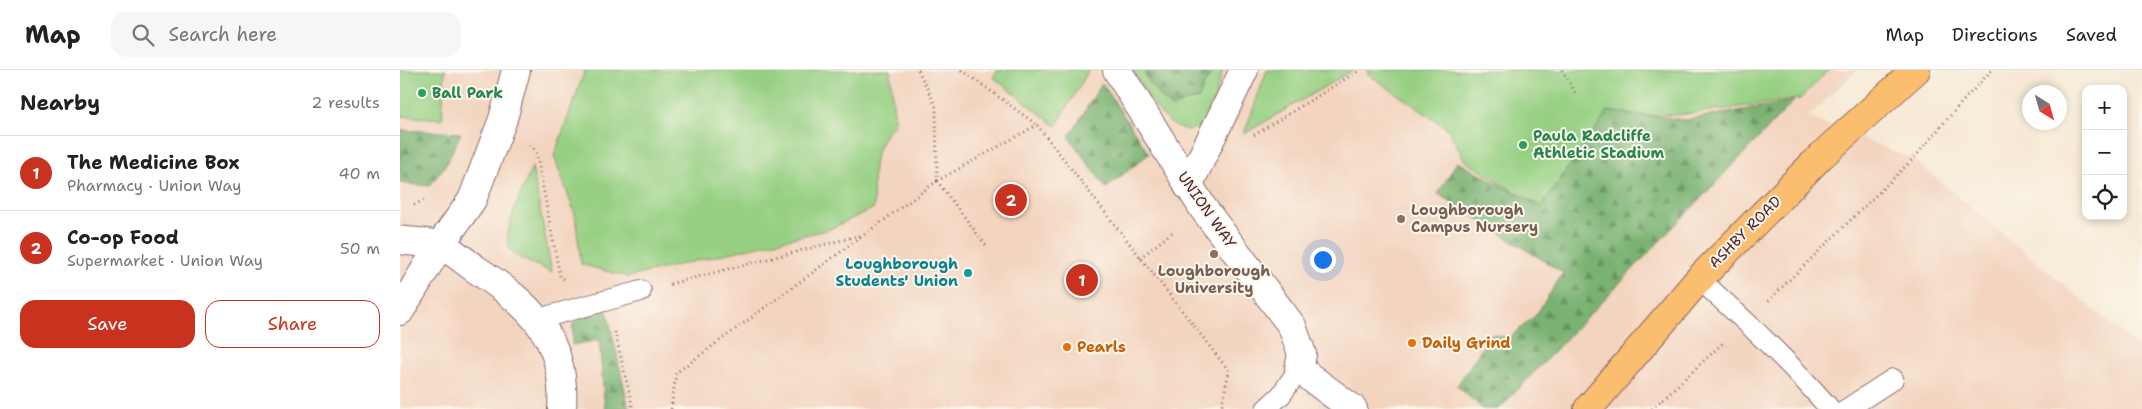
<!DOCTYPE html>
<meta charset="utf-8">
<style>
:root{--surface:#fff;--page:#f6f6f6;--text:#222;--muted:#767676;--line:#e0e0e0;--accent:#c8321e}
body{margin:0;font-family:"Shantell Sans",sans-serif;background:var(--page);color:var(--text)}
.controls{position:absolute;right:15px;top:15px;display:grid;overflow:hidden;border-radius:10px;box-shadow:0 2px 8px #0003}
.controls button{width:45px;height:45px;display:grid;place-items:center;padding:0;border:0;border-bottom:1px solid var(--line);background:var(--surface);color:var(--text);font:25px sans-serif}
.compass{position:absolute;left:1622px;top:15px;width:45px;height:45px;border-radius:50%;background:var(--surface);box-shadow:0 2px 8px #0003;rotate:143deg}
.you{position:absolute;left:922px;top:189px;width:18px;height:18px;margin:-12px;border:4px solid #fff;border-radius:50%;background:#1a73e8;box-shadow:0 0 0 8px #1a73e833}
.badge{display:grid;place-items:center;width:32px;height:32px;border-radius:50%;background:var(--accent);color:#fff;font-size:16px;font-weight:700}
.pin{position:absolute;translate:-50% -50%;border:2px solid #fff;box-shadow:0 1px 5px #0006}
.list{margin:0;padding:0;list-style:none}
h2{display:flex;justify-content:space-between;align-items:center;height:65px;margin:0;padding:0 20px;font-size:21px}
h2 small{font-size:16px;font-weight:400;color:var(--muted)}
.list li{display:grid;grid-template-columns:32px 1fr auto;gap:15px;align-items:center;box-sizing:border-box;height:75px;padding:0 20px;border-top:1px solid var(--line)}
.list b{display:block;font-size:19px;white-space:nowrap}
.list p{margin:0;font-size:16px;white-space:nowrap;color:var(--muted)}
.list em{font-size:16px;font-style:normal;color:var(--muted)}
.actions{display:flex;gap:10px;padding:15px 20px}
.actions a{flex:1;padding:11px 0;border:1px solid var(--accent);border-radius:15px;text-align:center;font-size:18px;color:var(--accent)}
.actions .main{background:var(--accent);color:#fff}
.icon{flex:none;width:28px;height:28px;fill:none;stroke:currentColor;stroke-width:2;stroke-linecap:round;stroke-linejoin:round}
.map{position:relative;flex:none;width:1742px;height:339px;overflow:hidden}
header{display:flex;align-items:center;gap:30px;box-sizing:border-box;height:70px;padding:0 25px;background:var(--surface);border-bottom:1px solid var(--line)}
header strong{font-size:24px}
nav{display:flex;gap:28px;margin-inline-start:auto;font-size:18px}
.search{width:350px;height:45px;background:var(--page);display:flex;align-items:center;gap:12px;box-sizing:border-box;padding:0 18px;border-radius:15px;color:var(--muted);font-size:19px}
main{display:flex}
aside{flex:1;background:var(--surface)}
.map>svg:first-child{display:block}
.built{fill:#f3d4bf}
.grass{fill:#97d083;stroke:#707857}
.forest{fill:url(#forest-firs);stroke:#62684e}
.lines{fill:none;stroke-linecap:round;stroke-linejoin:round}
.lane-casing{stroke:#876666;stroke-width:22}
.street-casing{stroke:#876666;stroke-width:30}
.primary-casing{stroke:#876666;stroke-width:30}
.path{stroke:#876666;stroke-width:3;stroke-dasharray:1 4;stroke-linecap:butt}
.lane{stroke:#fff;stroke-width:20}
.street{stroke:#fff;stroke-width:28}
.primary{stroke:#fbbd6e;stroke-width:28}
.leisure-dot{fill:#2e9e5b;stroke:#fbf7ec;stroke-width:2}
.education-dot{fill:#8d6e63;stroke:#fbf7ec;stroke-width:2}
.culture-dot{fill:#0f9aa8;stroke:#fbf7ec;stroke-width:2}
.food-dot{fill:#e8710a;stroke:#fbf7ec;stroke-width:2}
.labels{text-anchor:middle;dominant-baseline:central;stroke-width:4;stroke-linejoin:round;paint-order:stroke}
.leisure-label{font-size:15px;font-weight:bold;fill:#27864d;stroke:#fbf7ec;text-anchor:start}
.street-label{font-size:15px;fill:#4a1f2b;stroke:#fbf7ec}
.education-label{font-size:15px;font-weight:bold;fill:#785e54;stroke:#fbf7ec;text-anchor:start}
.culture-label{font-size:15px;font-weight:bold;fill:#0d838f;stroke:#fbf7ec;text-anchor:end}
.food-label{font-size:15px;font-weight:bold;fill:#c56008;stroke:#fbf7ec;text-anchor:start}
</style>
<header>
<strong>Map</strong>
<div class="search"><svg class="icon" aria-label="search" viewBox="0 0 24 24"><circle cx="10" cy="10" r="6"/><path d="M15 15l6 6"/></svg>Search here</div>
<nav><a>Map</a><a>Directions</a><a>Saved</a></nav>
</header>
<main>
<aside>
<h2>Nearby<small>2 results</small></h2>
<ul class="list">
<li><span class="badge">1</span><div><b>The Medicine Box</b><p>Pharmacy · Union Way</p></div><em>40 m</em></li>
<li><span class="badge">2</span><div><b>Co-op Food</b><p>Supermarket · Union Way</p></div><em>50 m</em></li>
</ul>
<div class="actions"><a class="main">Save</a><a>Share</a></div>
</aside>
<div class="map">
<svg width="1742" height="339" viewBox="0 0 1742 339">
<defs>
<pattern id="forest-firs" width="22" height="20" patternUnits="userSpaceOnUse" patternTransform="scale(1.25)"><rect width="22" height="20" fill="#79b271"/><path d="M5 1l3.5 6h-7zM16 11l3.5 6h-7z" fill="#65905d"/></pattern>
</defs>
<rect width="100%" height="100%" fill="#fbf7ec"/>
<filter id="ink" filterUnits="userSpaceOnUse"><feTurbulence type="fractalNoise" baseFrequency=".02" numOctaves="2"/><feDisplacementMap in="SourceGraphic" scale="10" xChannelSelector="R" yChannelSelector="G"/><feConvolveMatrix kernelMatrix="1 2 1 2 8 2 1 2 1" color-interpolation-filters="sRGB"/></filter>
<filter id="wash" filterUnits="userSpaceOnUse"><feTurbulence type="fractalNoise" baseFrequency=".0096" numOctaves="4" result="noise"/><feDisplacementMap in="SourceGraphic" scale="20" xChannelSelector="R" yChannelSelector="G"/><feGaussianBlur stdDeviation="1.12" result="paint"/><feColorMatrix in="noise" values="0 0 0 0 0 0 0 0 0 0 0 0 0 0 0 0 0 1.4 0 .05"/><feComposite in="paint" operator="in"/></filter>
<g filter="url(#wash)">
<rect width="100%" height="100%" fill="#f7e9d5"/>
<!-- built -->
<polygon class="built" points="0,0 1457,0 1408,47 1513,89 1742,280 1742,339 0,339"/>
<!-- grass -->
<g class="grass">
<polygon points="0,0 45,0 42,49 0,46"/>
<path d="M185,0h305l5,54c-26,25 -22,51 -21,84l-44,21 -202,48 -47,-13 -6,-50 -21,-58z"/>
<polygon points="598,0 689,0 656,56 593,7"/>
<path d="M732,0h13c-2,9 19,29 26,38l12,-6 16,-3 4,-12 10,-17h10c-5,15 -11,42 -21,54 -3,3 -10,6 -14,6 -25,-1 -43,-41 -56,-60z"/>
<polygon points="867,0 953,0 844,64"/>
<polygon points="967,0 1429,0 1400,29 1279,45 1212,46 1142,138 1065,91 1048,59 968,4"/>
<path d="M132,97l20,105c-11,-5 -34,-13 -41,-21 -13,-14 15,-68 21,-84z"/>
</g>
<!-- forest -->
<g class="forest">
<path d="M745,0h68l-10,17 -4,12 -16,3 -12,6c-7,-9 -28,-29 -26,-38z"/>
<polygon points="702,13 749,84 706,118 669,67"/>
<polygon points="1394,31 1099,339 1083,339 1057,316 1091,264 1109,268 1136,245 1163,203 1038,124 1057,92 1141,136 1208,41 1285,50"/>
<polygon points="0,60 61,63 46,95 29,116 0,113"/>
<polygon points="194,240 207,241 229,339 205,339 199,270 172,275 173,254"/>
</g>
</g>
<g filter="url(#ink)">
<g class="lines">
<defs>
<g id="lane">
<path d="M1299,209c46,41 91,83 131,130"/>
<polyline points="138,249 241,221"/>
<polyline points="866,339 881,325 899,299"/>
<polyline points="1447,339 1493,309"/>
</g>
<g id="street">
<polyline points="717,0 803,138 892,256 902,284 899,299 953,339"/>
<polyline points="788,116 844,0"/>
<path d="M0,170c12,2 26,2 38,5 12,3 26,16 36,23 55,36 93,69 88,141"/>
<polyline points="0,241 40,175 72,130 103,49 116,0"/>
</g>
<polyline id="primary" points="1188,339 1299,209 1421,86 1516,0"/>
</defs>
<!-- lane casing -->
<use href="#lane" class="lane-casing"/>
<!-- street casing -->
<use href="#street" class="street-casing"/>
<!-- primary casing -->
<use href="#primary" class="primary-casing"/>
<!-- path -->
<g class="path">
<polyline points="518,0 536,37 537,111 637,55 829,301 821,339"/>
<polyline points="562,0 637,55"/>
<polyline points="1162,0 1177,26"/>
<polyline points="854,65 960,0"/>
<polyline points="130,75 136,81 160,207 164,209"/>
<polyline points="14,135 26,129"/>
<polyline points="740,188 775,160"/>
<polyline points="270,214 462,165"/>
<polyline points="1368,231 1513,89 1562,32 1592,0"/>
<polyline points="215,262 233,339"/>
<polyline points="271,339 276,303 537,111 588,178"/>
<polyline points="1252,339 1323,273"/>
</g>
<!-- lane -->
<use href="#lane" class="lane"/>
<!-- street -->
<use href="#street" class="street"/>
<!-- primary -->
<use href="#primary" class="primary"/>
</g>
</g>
<!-- markers -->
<g class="leisure-dot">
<circle cx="22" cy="23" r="5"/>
<circle cx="1123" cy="75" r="5"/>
</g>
<g class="education-dot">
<circle cx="1001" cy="149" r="5"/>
<circle cx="814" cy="184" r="5"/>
</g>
<circle class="culture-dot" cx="568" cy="203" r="5"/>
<g class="food-dot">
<circle cx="1012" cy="273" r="5"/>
<circle cx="667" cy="277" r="5"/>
</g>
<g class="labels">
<!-- leisure labels -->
<g class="leisure-label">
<text x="32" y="23">Ball Park</text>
<text x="1133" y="66">Paula Radcliffe<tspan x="1133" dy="17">Athletic Stadium</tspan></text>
</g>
<!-- street labels -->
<g class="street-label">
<text transform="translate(807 140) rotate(55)">UNION WAY</text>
<text transform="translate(1345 162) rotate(-45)">ASHBY ROAD</text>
</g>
<!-- education labels -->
<g class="education-label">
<text x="1011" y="140">Loughborough<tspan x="1011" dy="17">Campus Nursery</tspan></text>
<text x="814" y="201" text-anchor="middle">Loughborough<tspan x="814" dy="17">University</tspan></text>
</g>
<!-- culture labels -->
<g class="culture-label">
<text x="558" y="194">Loughborough<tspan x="558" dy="17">Students' Union</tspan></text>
</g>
<!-- food labels -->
<g class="food-label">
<text x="1022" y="273">Daily Grind</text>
<text x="677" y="277">Pearls</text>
</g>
</g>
</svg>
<div class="controls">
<button>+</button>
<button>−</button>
<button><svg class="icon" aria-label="locate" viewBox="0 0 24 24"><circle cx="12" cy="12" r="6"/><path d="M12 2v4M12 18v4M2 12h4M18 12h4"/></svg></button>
</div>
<svg class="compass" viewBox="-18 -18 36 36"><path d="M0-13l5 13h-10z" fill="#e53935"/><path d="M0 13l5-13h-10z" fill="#767676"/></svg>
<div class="you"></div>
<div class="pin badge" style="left:682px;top:210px">1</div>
<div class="pin badge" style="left:611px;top:130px">2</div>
</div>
</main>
